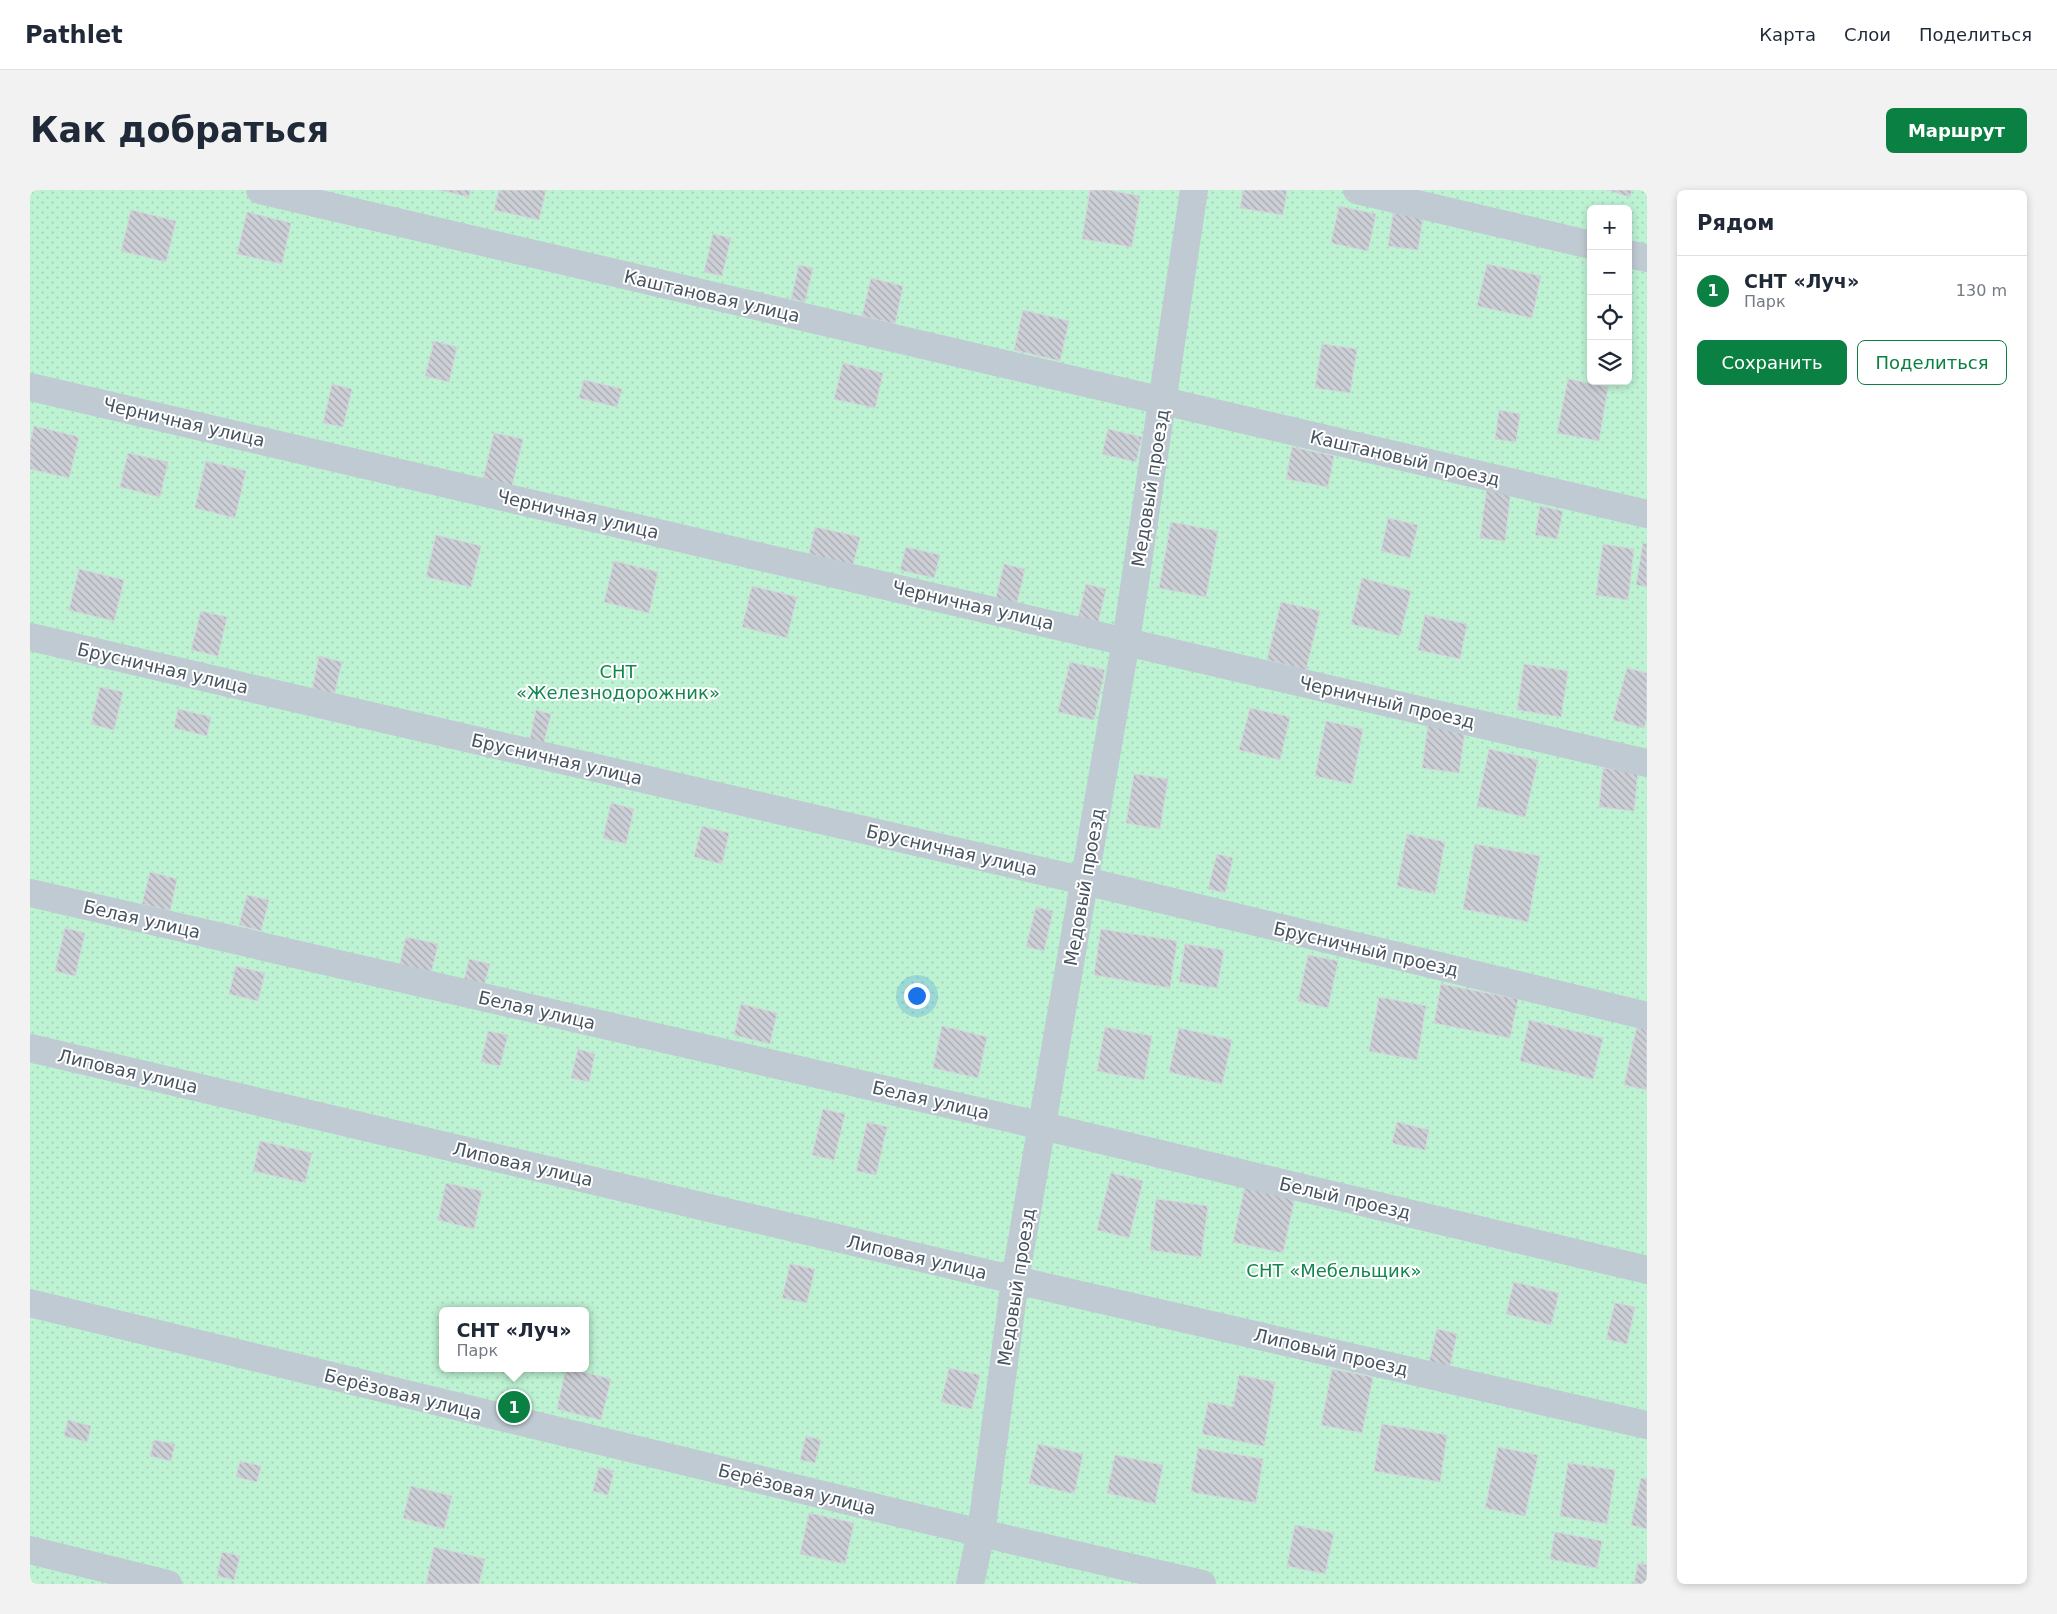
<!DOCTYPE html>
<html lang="ru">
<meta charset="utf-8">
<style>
:root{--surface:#fff;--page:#f2f2f3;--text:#1f2937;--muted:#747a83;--line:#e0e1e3;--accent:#0b8043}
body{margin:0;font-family:"DejaVu Sans",sans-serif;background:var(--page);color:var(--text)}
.controls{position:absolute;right:15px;top:15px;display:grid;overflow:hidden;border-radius:8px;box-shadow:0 2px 8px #0003}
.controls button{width:45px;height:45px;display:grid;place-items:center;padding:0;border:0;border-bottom:1px solid var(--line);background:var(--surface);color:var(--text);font:25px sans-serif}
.you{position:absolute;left:886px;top:805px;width:18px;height:18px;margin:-12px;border:4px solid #fff;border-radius:50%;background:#1a73e8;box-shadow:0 0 0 8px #1a73e833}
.badge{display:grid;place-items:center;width:32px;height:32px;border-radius:50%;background:var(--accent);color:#fff;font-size:16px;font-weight:700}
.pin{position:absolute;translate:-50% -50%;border:2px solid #fff;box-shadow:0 1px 5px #0006}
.popup{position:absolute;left:409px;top:1117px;width:150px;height:65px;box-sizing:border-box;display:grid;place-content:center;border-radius:8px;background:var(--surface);filter:drop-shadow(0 1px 4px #0005);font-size:16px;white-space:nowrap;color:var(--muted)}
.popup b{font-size:19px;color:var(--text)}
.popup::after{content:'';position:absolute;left:50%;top:100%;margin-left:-10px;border:10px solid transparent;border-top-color:var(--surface)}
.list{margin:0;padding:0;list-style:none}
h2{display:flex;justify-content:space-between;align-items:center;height:65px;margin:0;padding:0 20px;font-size:21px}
h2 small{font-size:16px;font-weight:400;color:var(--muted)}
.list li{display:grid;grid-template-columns:32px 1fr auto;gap:15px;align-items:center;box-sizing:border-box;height:70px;padding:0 20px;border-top:1px solid var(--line)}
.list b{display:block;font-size:19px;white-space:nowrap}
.list p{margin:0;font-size:16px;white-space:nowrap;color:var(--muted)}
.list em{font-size:16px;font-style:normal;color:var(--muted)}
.actions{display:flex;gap:10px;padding:15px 20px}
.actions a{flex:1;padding:11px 0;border:1px solid var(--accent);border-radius:8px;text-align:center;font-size:18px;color:var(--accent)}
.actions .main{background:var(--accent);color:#fff}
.icon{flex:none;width:28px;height:28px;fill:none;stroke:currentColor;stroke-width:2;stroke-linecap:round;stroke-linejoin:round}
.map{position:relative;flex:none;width:1617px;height:1394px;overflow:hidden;border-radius:8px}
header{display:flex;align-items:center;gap:30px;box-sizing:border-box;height:70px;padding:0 25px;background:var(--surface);border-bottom:1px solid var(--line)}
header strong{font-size:24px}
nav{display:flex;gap:28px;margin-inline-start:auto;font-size:18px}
.intro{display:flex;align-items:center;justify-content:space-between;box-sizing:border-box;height:120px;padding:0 30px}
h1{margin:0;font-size:35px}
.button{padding:12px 22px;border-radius:8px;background:var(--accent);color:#fff;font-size:18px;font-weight:700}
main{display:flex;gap:30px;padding:0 30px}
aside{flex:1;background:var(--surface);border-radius:8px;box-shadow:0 2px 8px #0003}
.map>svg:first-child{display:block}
.garden{fill:url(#garden-dots);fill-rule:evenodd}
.building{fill:url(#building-back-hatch);stroke:#d4d6dc}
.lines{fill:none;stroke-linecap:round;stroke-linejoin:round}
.minor{stroke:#c0cad2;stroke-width:28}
.labels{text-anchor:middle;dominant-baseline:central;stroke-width:4;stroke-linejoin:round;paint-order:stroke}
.street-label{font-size:18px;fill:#47535f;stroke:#fff}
.park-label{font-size:18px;fill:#13854e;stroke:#fff}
</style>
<header>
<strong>Pathlet</strong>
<nav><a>Карта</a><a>Слои</a><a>Поделиться</a></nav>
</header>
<div class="intro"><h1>Как добраться</h1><a class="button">Маршрут</a></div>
<main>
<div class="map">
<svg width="1617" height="1394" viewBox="0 0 1617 1394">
<defs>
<pattern id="garden-dots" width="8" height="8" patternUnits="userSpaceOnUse" patternTransform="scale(1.25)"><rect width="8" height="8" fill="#bdf2d3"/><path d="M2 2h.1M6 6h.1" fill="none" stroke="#a4d1b8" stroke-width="1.8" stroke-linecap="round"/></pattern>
<pattern id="building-back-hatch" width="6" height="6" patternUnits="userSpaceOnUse" patternTransform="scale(1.25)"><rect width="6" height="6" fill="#cccfd5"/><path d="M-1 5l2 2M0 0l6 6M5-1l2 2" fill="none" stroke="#a7abb0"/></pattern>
</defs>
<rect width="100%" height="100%" fill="#f3f0f0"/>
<!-- garden -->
<path class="garden" d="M0,0h1617v1394h-1617zM1561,19h37v172h-37zM413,1121h142v57h-142z"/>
<!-- building -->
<g class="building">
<polygon points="409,0 440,0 439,7"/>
<polygon points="469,0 516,0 509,30 464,20"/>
<polygon points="1060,0 1078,0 1110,6 1102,57 1052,49"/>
<polygon points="1213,0 1257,0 1253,25 1210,18"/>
<polygon points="1577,0 1602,0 1600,7"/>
<polygon points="1309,16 1346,24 1338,61 1301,53"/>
<polygon points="101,20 146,31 136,72 91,61"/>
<polygon points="217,22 261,33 252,74 207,64"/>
<polygon points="1363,23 1393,27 1388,60 1358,56"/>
<polygon points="683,44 701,48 692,86 674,82"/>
<polygon points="1457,74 1511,86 1502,128 1447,116"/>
<polygon points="769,75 783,78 775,112 761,109"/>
<polygon points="841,88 873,96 865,134 832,126"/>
<polygon points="993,120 1039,131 1030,171 984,160"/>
<polygon points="404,151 427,157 419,192 395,186"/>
<polygon points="1292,154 1327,159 1320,203 1285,198"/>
<polygon points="813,173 853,183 845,218 804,209"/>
<polygon points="1538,189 1578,197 1569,251 1527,243"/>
<polygon points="554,190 592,199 587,217 549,208"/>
<polygon points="302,194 322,199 313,237 293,233"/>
<polygon points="1469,220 1490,224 1486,252 1465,249"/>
<polygon points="4,236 49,247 39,288 0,279 0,253"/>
<polygon points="1078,239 1112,247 1106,272 1072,264"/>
<polygon points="464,243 493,249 482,296 453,289"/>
<polygon points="1262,257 1304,266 1298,297 1256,289"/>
<polygon points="98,263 138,272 130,307 90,297"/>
<polygon points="176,271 216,281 205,328 165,318"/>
<polygon points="1457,297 1481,300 1475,351 1450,348"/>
<polygon points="1510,316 1533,321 1527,349 1505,345"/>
<polygon points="1358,328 1388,335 1380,368 1351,361"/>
<polygon points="1141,332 1188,341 1176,407 1129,398"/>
<polygon points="785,337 830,347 823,375 779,364"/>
<polygon points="406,345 451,356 441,397 396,387"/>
<polygon points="1613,353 1617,354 1617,397 1606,395"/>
<polygon points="1573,354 1604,359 1598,410 1566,405"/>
<polygon points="876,357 910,365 904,388 870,380"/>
<polygon points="584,371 628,382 619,423 574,412"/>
<polygon points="974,374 995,379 986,417 965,412"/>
<polygon points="49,379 94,390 84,431 39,420"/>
<polygon points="1332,388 1381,401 1370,446 1321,434"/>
<polygon points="1056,394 1076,399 1067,437 1047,432"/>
<polygon points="722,396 767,407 757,448 712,437"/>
<polygon points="1251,412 1290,421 1276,480 1237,470"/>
<polygon points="171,421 197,427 188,466 161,460"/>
<polygon points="1395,425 1437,434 1430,469 1388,460"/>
<polygon points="289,466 312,472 304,506 282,500"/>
<polygon points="1040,472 1075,480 1064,530 1028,522"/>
<polygon points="1494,474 1538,481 1531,527 1487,520"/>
<polygon points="1597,478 1617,483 1617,528 1614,538 1583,530"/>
<polygon points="70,497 93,502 84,540 61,534"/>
<polygon points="1220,518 1260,527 1250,570 1209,560"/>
<polygon points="148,519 181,527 177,546 144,538"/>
<polygon points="506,520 521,524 513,556 499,553"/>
<polygon points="1296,531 1333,539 1322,594 1285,586"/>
<polygon points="1398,535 1435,541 1429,583 1392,578"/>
<polygon points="1459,559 1508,570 1495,627 1447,616"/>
<polygon points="1573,578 1608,582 1604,621 1569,617"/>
<polygon points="1104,584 1138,589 1130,639 1096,633"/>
<polygon points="581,613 604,619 596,654 573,648"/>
<polygon points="672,636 699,643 692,674 664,667"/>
<polygon points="1377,644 1415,652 1405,704 1367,696"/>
<polygon points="1445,654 1510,666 1498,732 1433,719"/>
<polygon points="1187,664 1203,668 1195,703 1178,699"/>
<polygon points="120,682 147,689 140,721 112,714"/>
<polygon points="217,705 239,710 231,741 209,735"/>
<polygon points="1006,717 1023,721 1014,761 996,757"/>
<polygon points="35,738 55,743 45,786 25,781"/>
<polygon points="1071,739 1147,751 1140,798 1064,785"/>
<polygon points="376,747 408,754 401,784 369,777"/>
<polygon points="1155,754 1194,760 1187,798 1149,792"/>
<polygon points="1278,765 1308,771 1298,818 1268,811"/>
<polygon points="439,769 460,774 454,796 434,791"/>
<polygon points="206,776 235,783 228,811 199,804"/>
<polygon points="1411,794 1488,809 1480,848 1404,833"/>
<polygon points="1349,807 1396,816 1387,870 1339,861"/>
<polygon points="711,814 747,823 740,854 704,845"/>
<polygon points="1499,830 1573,848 1563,889 1490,871"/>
<polygon points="912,836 957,847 948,888 903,878"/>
<polygon points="1607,836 1617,839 1617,900 1594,895"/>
<polygon points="1075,837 1122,846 1114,890 1067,881"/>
<polygon points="1149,838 1202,850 1192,894 1139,882"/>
<polygon points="458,841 478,845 470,876 451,872"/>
<polygon points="548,859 565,864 559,892 541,888"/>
<polygon points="793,919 815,924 804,970 782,965"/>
<polygon points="837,932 857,937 846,985 826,981"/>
<polygon points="1367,932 1399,940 1395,960 1362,953"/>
<polygon points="230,951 282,963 275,993 223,981"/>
<polygon points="1081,983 1113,991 1099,1048 1067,1040"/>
<polygon points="416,993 452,1001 444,1039 408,1030"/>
<polygon points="1215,996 1265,1007 1253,1063 1203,1052"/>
<polygon points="1126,1009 1178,1016 1171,1067 1120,1060"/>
<polygon points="760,1074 785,1079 777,1113 752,1108"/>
<polygon points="1484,1092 1529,1103 1521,1135 1476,1124"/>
<polygon points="1585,1113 1605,1117 1597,1154 1576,1149"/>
<polygon points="1407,1139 1427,1144 1419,1181 1398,1176"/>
<polygon points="536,1178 581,1189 571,1230 527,1219"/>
<polygon points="919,1178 950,1185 942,1219 911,1212"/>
<polygon points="1302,1179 1343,1187 1332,1243 1291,1235"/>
<polygon points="1209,1185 1245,1192 1234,1256 1172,1244 1178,1212 1203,1217"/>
<polygon points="38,1230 61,1236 57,1252 34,1246"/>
<polygon points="1352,1234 1417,1245 1410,1292 1344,1281"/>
<polygon points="776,1246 791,1250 785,1273 770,1270"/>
<polygon points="124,1250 145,1254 141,1271 120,1266"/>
<polygon points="1008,1254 1053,1264 1044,1304 999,1293"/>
<polygon points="1468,1257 1508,1265 1495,1326 1455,1318"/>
<polygon points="1168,1258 1233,1269 1226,1313 1161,1302"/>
<polygon points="1085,1265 1133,1275 1125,1314 1077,1303"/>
<polygon points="210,1271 231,1276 227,1292 206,1287"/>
<polygon points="1538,1273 1585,1280 1577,1334 1530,1326"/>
<polygon points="569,1277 584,1281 578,1305 563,1301"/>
<polygon points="1611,1288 1617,1289 1617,1339 1601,1335"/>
<polygon points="381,1296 422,1306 414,1339 373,1328"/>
<polygon points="779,1323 824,1333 815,1374 770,1364"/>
<polygon points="1265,1335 1304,1343 1295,1384 1257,1376"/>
<polygon points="1525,1342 1572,1351 1567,1378 1520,1369"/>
<polygon points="404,1357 455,1369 449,1394 396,1394"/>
<polygon points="192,1362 210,1366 204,1390 187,1386"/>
<polygon points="1608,1373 1617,1375 1617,1394 1604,1394"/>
</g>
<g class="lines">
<!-- minor -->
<g class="minor">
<polyline points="230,0 1617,324"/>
<polyline points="1327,0 1561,55"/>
<polyline points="1598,64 1617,68"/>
<polyline points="0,197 1617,573"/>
<polyline points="0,447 1055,691 1617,826"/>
<polyline points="0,703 1013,936 1617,1080"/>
<polyline points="0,858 985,1090 1617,1235"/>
<polyline points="0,1113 951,1343 1172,1394"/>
<polyline points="0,1360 138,1394"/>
<polyline points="940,1394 951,1343 985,1090 1096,451 1164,0"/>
</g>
</g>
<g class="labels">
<!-- street labels -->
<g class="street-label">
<text transform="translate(682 106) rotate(13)">Каштановая улица</text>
<text transform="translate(154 232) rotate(13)">Черничная улица</text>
<text transform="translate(1375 268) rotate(13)">Каштановый проезд</text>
<text transform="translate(1120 298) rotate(-81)">Медовый проезд</text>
<text transform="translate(548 324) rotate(13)">Черничная улица</text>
<text transform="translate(943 415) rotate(13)">Черничная улица</text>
<text transform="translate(133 478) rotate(13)">Брусничная улица</text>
<text transform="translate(1357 512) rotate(13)">Черничный проезд</text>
<text transform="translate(527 569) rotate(13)">Брусничная улица</text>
<text transform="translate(922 660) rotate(13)">Брусничная улица</text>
<text transform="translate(1054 697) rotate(-80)">Медовый проезд</text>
<text transform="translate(112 729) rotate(13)">Белая улица</text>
<text transform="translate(1336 759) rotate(13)">Брусничный проезд</text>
<text transform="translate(507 820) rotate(13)">Белая улица</text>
<text transform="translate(98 881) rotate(13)">Липовая улица</text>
<text transform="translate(901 910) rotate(13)">Белая улица</text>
<text transform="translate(493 974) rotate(13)">Липовая улица</text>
<text transform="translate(1315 1008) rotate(13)">Белый проезд</text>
<text transform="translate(887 1067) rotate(13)">Липовая улица</text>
<text transform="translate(986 1097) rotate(-81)">Медовый проезд</text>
<text transform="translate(1301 1162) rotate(13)">Липовый проезд</text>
<text transform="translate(373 1204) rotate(14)">Берёзовая улица</text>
<text transform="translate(767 1299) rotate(14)">Берёзовая улица</text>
</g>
<!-- park labels -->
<g class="park-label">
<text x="588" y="481">СНТ<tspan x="588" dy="21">«Железнодорожник»</tspan></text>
<text x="1304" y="1080">СНТ «Мебельщик»</text>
</g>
</g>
</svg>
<div class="controls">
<button>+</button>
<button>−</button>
<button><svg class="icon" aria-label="locate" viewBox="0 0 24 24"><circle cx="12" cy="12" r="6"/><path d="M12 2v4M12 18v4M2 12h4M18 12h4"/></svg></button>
<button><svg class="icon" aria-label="layers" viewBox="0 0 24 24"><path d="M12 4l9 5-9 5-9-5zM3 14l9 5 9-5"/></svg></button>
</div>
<div class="you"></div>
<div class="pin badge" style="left:484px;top:1217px">1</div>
<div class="popup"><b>СНТ «Луч»</b>Парк</div>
</div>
<aside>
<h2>Рядом<small></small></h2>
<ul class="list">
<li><span class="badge">1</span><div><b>СНТ «Луч»</b><p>Парк</p></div><em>130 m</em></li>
</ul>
<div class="actions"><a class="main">Сохранить</a><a>Поделиться</a></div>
</aside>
</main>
